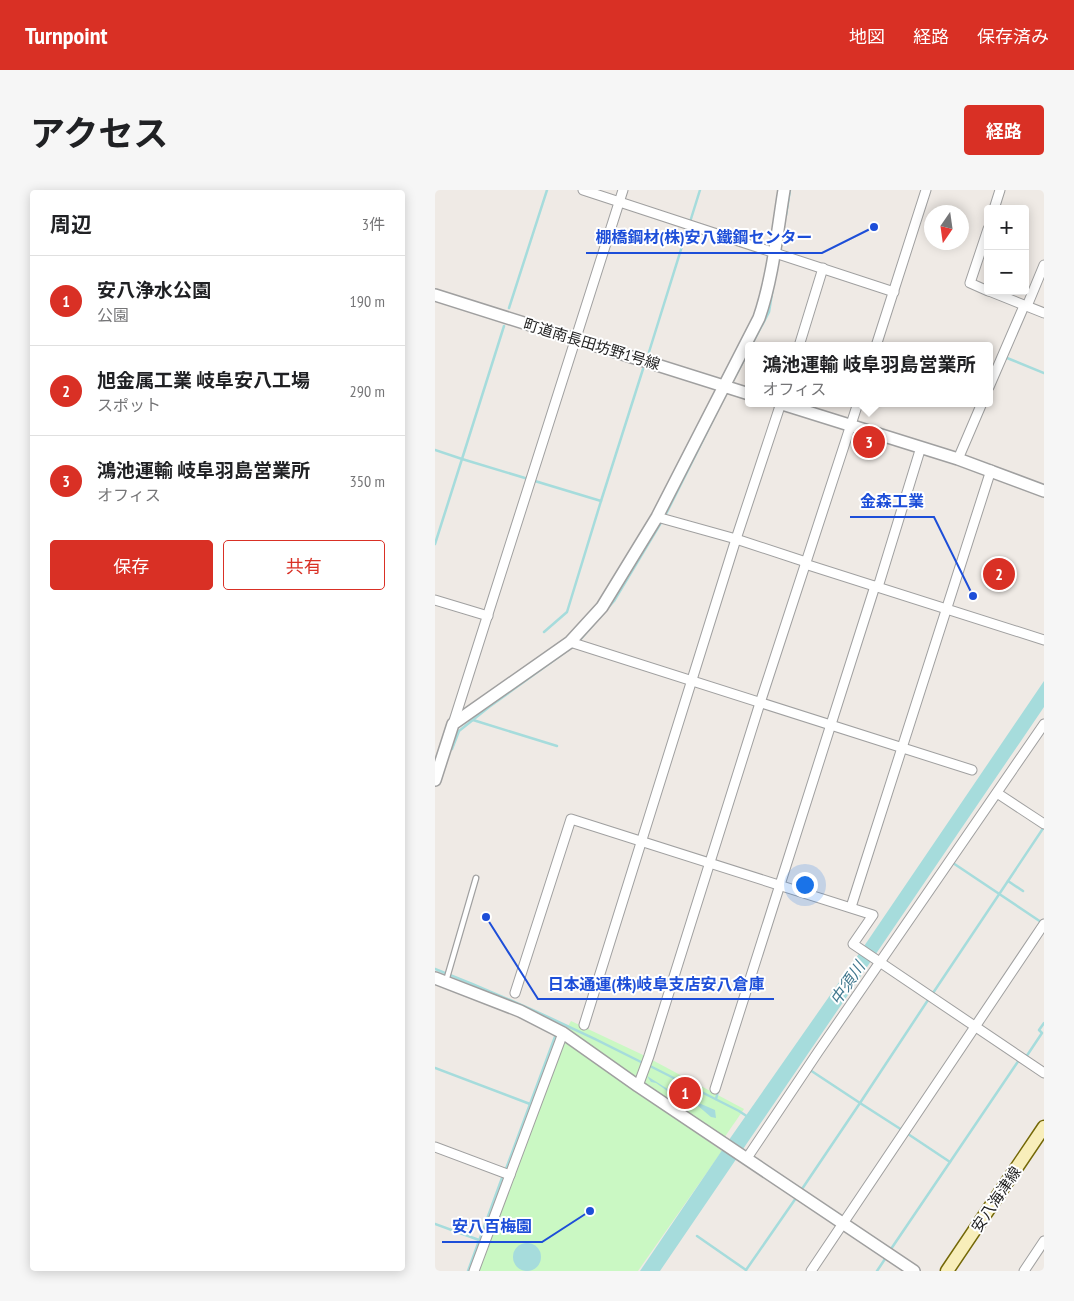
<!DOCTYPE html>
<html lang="ja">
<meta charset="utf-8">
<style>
:root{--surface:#fff;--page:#f6f6f6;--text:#202124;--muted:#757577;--line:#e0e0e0;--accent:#d93025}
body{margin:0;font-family:"PT Sans Narrow","Noto Sans JP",sans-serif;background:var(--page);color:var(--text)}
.controls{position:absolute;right:15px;top:15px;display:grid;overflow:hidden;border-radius:5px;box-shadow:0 2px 12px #0003}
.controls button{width:45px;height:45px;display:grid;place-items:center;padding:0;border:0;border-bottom:1px solid var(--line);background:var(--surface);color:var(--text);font:25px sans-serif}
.compass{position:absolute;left:489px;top:15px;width:45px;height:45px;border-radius:50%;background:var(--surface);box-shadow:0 2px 12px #0003;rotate:193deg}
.you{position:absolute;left:369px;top:694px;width:18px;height:18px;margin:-12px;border:4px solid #fff;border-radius:50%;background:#1a73e8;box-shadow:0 0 0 8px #1a73e833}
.badge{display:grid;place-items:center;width:32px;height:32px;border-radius:50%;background:var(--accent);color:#fff;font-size:16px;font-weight:700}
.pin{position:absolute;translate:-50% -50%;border:2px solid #fff;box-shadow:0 1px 5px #0006}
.popup{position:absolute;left:310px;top:152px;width:248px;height:65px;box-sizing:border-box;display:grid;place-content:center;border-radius:5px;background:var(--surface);filter:drop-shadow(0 1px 4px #0005);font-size:16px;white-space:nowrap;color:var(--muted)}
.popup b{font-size:19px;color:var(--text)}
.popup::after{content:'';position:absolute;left:50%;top:100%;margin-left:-10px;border:10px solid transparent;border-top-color:var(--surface)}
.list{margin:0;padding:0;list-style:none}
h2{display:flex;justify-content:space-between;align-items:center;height:65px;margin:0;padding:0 20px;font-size:21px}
h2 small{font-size:16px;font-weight:400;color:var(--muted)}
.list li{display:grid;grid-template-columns:32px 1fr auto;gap:15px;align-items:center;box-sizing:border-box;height:90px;padding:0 20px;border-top:1px solid var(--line)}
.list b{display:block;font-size:19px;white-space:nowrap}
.list p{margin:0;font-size:16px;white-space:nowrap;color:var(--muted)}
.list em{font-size:16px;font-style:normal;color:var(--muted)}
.actions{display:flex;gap:10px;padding:15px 20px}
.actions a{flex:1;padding:11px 0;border:1px solid var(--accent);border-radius:5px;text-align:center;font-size:18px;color:var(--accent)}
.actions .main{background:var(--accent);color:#fff}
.map{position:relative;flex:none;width:609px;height:1081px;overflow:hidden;border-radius:5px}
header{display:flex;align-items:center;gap:30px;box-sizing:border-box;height:70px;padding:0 25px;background:var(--accent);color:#fff}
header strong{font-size:24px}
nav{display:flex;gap:28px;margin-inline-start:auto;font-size:18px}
.intro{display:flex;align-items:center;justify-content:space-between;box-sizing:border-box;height:120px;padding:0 30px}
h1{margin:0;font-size:35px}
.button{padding:12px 22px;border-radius:5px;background:var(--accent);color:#fff;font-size:18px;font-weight:700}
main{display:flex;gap:30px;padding:0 30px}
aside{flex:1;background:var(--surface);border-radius:5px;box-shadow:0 2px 12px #0003}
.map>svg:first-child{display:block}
.park{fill:#caf8c3}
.water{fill:#a6dcdc}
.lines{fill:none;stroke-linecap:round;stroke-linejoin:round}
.stream{stroke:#a6dcdc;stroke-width:2.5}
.service-casing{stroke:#a0a0a0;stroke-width:7}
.minor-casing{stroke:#a0a0a0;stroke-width:11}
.tertiary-casing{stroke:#a0a0a0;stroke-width:14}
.secondary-casing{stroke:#746807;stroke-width:15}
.service{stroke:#fff;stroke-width:4.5}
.minor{stroke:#fff;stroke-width:9}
.tertiary{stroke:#fff;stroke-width:11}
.secondary{stroke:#f8eeba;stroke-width:12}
.labels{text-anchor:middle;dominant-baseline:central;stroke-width:4;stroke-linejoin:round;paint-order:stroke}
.street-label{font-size:15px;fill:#1f1f1f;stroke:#fff}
.water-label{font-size:16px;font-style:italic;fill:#41788e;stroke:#fff}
.leader{fill:none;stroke:#1d4ed8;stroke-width:2}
.callout-dot{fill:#1d4ed8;stroke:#fff;stroke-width:2}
.callout-label{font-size:16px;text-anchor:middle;font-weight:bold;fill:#1d4ed8;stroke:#fff;stroke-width:4;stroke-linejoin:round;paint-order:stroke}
</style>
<header>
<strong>Turnpoint</strong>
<nav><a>地図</a><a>経路</a><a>保存済み</a></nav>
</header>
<div class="intro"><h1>アクセス</h1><a class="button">経路</a></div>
<main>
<aside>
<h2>周辺<small>3件</small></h2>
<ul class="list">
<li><span class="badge">1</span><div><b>安八浄水公園</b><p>公園</p></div><em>190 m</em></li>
<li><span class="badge">2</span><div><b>旭金属工業 岐阜安八工場</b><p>スポット</p></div><em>290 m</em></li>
<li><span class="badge">3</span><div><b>鴻池運輸 岐阜羽島営業所</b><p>オフィス</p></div><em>350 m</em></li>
</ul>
<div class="actions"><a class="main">保存</a><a>共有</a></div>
</aside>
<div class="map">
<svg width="609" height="1081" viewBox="0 0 609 1081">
<rect width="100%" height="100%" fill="#efeae5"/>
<!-- park -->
<g class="park">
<polygon points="136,831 206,864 309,919 289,948 131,840"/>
<polygon points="133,852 287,961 203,1081 42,1081 126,854"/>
</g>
<!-- water -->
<g class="water">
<polygon points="609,491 609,517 225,1081 205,1081 296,947 421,768"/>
<polygon points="212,886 236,901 280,920 281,928 276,927 262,915 238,905 221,893 216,892"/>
<circle cx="92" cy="1067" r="14"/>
</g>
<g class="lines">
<!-- stream -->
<g class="stream">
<polyline points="351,25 355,0"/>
<polyline points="255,32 265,0"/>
<polyline points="74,118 112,0"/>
<polyline points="69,136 27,269 166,311 132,422 109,442"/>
<polyline points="316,156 334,122 338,97"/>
<polyline points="214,162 253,37"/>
<polyline points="572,168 609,183"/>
<polyline points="298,191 314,160"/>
<polyline points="0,260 27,269 0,354"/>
<polyline points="166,311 208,179"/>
<polyline points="230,326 292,202"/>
<polyline points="144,451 179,411 227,331"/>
<polyline points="38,530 122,556"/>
<polyline points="17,559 24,541 54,517 140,455"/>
<polyline points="518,673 606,732"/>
<polyline points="573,691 588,701"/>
<path d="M0,779c71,28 140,59 208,94"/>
<polyline points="498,803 609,637"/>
<polyline points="591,867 607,843 604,840 609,833"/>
<polyline points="213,875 304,921 313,927"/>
<polyline points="0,878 95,914"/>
<polyline points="281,909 283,901"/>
<polyline points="467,940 425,913 493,810"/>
<polyline points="515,972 584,870"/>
<polyline points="71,979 121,844"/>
<polyline points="367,999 425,913 375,880"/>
<polyline points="0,1034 44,1050"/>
<polyline points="262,1046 311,1080"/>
<polyline points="456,1059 515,972 473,944"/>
<polyline points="311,1080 361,1008"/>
<polyline points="33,1081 67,988"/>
<polyline points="442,1081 450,1069"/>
</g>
<defs>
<polyline id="service" points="11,791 41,688"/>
<g id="minor">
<polyline points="148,0 459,102"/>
<polyline points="559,19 565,0"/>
<polyline points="553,39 535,93 553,101"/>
<polyline points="554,101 609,123"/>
<polyline points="592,116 609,75"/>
<polyline points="364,156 388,78"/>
<polyline points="441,156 491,0"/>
<polyline points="554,197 589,116"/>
<polyline points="523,269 547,213"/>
<polyline points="222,327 301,349 371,372"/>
<polyline points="370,374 609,450"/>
<polyline points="443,397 486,257"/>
<polyline points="0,410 53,426"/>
<polyline points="135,452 537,580"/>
<polyline points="18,534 188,0"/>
<polyline points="562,603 609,634"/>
<polyline points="416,717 556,280"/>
<polyline points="80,803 136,629 438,725 418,754 609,883"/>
<polyline points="149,835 301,349 346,213"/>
<polyline points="203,896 214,866 325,513 423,213"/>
<polyline points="280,899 440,396"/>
<polyline points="0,957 75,985"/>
<polyline points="312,968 383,862 609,534"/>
<polyline points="39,1081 128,843"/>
<polyline points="376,1081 609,734"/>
<polyline points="589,1081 609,1051"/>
</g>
<g id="tertiary">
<polyline points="0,105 314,204"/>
<polyline points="344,213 523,269 609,301"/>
<path d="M0,590l18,-56 117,-82 32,-35 55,-90 102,-199c14,-41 18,-85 25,-128"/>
<polyline points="0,788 85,821 128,843 203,896 479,1081"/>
</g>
<polyline id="secondary" points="512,1081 609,937"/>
</defs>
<!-- service casing -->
<use href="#service" class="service-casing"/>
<!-- minor casing -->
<use href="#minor" class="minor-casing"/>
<!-- tertiary casing -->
<use href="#tertiary" class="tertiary-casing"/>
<!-- secondary casing -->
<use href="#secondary" class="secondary-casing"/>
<!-- service -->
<use href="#service" class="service"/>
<!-- minor -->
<use href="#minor" class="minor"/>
<!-- tertiary -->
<use href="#tertiary" class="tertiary"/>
<!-- secondary -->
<use href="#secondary" class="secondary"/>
</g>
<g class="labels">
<!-- street labels -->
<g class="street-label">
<text transform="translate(157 154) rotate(17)">町道南長田坊野1号線</text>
<text transform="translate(561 1009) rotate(-56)">安八海津線</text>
</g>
<!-- water labels -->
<g class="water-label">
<text transform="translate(412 793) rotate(-56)">中須川</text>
</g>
</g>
<!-- callouts -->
<path class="leader" d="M439 37L387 63H151M538 406L499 327H415M51 727L103 809H339M155 1021L107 1052H7"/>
<g class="callout-dot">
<circle cx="439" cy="37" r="5"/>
<circle cx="538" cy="406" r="5"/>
<circle cx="51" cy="727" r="5"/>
<circle cx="155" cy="1021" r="5"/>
</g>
<g class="callout-label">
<text x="269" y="53">棚橋鋼材(株)安八鐵鋼センター</text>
<text x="457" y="317">金森工業</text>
<text x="221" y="800">日本通運(株)岐阜支店安八倉庫</text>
<text x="57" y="1042">安八百梅園</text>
</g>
</svg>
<div class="controls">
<button>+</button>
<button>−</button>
</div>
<svg class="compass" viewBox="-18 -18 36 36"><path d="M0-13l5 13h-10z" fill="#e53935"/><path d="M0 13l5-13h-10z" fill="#757577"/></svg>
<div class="you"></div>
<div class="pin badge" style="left:250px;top:903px">1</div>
<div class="pin badge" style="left:564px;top:384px">2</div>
<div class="pin badge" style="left:434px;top:252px">3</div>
<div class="popup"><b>鴻池運輸 岐阜羽島営業所</b>オフィス</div>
</div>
</main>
